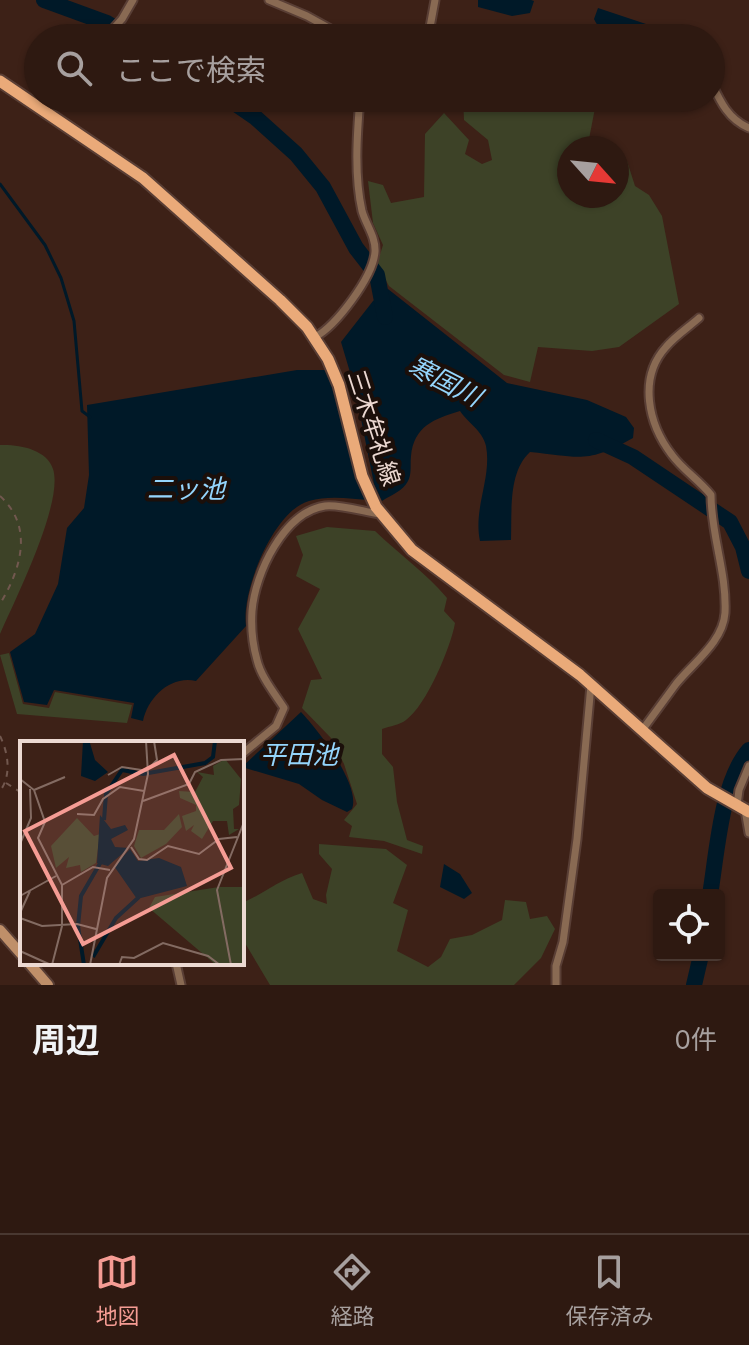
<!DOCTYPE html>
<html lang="ja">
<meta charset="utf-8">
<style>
:root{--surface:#2e1911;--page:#36221a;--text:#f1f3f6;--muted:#a7a09f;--line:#493831;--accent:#f59c94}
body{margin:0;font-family:Inter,"Noto Sans JP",sans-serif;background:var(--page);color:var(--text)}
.controls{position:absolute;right:24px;bottom:24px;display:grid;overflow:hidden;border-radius:8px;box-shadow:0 2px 6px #0004}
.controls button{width:72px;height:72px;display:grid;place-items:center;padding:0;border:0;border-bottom:2px solid var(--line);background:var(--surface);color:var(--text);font:40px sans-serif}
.compass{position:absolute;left:557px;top:136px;width:72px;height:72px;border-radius:50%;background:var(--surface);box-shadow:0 2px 6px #0004;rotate:117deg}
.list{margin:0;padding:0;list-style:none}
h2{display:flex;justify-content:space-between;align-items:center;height:104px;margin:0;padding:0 32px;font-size:34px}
h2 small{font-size:26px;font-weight:400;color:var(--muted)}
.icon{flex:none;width:44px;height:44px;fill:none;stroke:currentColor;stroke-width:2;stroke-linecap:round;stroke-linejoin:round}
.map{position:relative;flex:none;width:749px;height:985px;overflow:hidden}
.search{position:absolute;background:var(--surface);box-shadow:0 2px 6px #0004;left:24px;right:24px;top:24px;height:88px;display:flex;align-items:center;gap:20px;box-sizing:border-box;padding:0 28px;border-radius:44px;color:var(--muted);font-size:30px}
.sheet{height:248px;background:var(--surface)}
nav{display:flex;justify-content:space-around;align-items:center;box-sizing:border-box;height:112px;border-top:2px solid var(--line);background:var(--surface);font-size:22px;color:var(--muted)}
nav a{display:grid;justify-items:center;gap:4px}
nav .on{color:var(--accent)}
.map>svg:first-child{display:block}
.green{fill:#3d4227}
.water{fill:#001928}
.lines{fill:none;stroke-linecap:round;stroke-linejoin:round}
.stream{stroke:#001928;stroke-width:3}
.river{stroke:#001928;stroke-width:16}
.street-casing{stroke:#593e35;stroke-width:11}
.secondary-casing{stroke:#593e35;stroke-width:14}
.primary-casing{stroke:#593e35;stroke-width:15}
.path{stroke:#72584f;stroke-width:2;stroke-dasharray:6 6;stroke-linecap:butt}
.street{stroke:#896a53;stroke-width:7}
.secondary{stroke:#bf8f69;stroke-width:10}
.primary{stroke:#eaaa79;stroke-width:11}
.labels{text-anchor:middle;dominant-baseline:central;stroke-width:8;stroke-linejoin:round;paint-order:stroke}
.street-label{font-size:24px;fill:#ecd9d2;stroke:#1b0f0a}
.water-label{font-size:26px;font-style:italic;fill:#94d5fc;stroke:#1b0f0a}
.inset-river{fill:none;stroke:#001928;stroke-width:4}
.inset-road{fill:none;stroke:#836b62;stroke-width:2}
.view{fill:#f59c94;fill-opacity:0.15;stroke:#f59c94;stroke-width:4}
.inset-edge{fill:none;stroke:#ecd9d2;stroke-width:4}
</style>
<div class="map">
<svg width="749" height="985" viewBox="0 0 749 985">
<rect width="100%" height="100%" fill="#3d2117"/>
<!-- green -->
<g class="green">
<polygon points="463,98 597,98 589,139 605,148 569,148 569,196 617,196 617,155 627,161 635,186 649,195 662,216 679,304 619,347 592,351 538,347 530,382 504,375 389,286 377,264 383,245 373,223 368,181 383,185 391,203 424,197 425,134 444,113 469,140 465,154 482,164 492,160 488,140 464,120"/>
<path d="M0,445c18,-1 47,4 53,24 11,33 -38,131 -53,165z"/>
<path d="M327,527l48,4c24,23 50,41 72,67l-3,13 11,12c-4,24 -29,83 -49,97 -6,5 -16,6 -24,9v25l11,13 4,35 10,38 16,6 -1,8 -38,-13 -35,-4 3,-11 -8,-6 13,-16 -13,-40 -13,-26 -29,-30 9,-28 11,-1 -24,-50 22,-40 -24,-13 7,-21 -7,-19z"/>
<polygon points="9,653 23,704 49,708 55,692 132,705 127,723 17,714 0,655"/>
<path d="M319,844l67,5 21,16 -14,38 15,7 -11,41 31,16 13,-10 9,-18 22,-4 30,-15 3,-20 21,2 4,17 17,-3 8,13 -14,29 -27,27h-244l-28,-47v-35c23,-10 35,-22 60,-30l11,26 14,5 -1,-9 6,-26 -13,-15z"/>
</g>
<!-- water -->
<g class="water">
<polygon points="478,0 531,0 534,1 530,13 512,16 478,7"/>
<path d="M598,8l54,18 7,8 -4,4c-21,0 -51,4 -61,-19z"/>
<path d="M388,289l119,94 80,17 39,17 8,11 -1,10c-46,26 -53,19 -103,14 -22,20 -18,60 -19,88l-31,1c-7,-33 12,-63 6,-95 -3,-15 -19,-24 -26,-35 -26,8 -46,15 -49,45 -1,8 1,18 -3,25 -5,10 -17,14 -26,20l-8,-17 -19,-95 -14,-47 32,-41z"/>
<path d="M297,370h33l41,130c-20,-1 -42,-5 -62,1 -36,10 -68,91 -63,125l-50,55c-25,-6 -48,16 -53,40l-12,-3 3,-15 -80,-13 -7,15 -23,-3 -14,-50 25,-18 23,-50 9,-56 17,-20 5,-33 -2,-70z"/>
<path d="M301,712c17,18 60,73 51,97l-5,3 -25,-12 -23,-16 -57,-17z"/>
<polygon points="444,864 460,874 472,893 464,899 440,887"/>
</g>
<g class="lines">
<!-- stream -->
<polyline class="stream" points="0,184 45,245 61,278 74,321 82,411 90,417"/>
<!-- river -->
<g class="river">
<polyline points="44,0 107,23 132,38"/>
<polyline points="227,98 256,118 296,154 323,187 356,248 377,275 385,317"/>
<polyline points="596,440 633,457 730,522 743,547 749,571"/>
<path d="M710,895c7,-42 11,-113 39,-145"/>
<polyline points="694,985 701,955"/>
</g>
<defs>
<g id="street">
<polyline points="269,0 307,16 347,38"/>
<polyline points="105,38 122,19 133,0"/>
<polyline points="428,38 435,0"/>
<path d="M711,82c9,19 17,37 38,46"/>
<polyline points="43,110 54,98"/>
<path d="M315,337c21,-11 58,-60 60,-85 1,-15 -9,-27 -13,-41 -8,-36 -5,-77 -2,-113"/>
<path d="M643,729c11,-15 22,-30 33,-45 17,-21 47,-42 49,-71 2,-40 -14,-78 -14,-118 -12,-15 -28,-25 -39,-40 -24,-31 -34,-77 -6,-108 9,-11 23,-20 33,-29"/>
<path d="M242,754l34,-28 8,-18c-9,-14 -23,-31 -27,-48 -4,-14 -6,-34 -5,-49 3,-38 32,-99 73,-105 14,-2 40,6 55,8"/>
<polyline points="737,805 739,790 749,766"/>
<polyline points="745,810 749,833"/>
<polyline points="176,963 181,985"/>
<polyline points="556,985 556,966 563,942 577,839 591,685"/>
</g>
<g id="secondary">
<polyline points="0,930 22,955"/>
<polyline points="29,963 48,985"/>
</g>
<polyline id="primary" points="0,81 143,178 280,300 307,327 328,359 339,385 362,476 376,507 412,550 580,675 707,788 749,812"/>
</defs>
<!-- street casing -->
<use href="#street" class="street-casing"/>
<!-- secondary casing -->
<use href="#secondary" class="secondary-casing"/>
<!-- primary casing -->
<use href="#primary" class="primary-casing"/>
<!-- path -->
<g class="path">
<path d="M0,496c34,31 21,73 0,108"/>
<path d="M0,736c8,16 12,39 0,55"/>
<polyline points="6,783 22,793"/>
</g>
<!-- street -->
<use href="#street" class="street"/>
<!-- secondary -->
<use href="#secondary" class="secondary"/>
<!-- primary -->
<use href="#primary" class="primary"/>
</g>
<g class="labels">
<!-- street labels -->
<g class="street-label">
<text transform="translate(374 428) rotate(72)">三木牟礼線</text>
</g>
<!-- water labels -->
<g class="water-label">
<text transform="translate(445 381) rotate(27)">寒国川</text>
<text x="186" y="488">二ッ池</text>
<text x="299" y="754">平田池</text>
</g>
</g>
<!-- overview -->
<g transform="translate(20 741)">
<rect width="224" height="224" fill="#3d2117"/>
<path d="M205,18l16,20 -2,26 -6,4 1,20h5l-10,6 -2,-14h-14l-11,18 -11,-8 3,-6 -8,6 -4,-15 14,-5v-6l-16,-7 -1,-7 16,1 8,-15 -6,-5 17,3 -1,-9zM159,73l3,13 -16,17 -25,14 -7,-12 5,-16h25zM57,77l17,18 6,-2 -4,29 -15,9 -1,-7 -14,3 3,-11 -13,11 -5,-22zM199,146h25v78h-28l-67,-57 6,-11z" fill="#3d4227"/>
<path d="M63,0l7,2 5,17 13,12 -13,9 -14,-5zM80,74l11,14 14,-4 3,5 -17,9 4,8 14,1 -21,18 -11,-3zM110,108l8,12 21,-3 22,9 6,19 -50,13 -23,-33z" fill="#001928"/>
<path class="inset-river" d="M84,79l2,-26 16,-24 21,4 62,-11 8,-6 2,-16M73,216l23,-39 23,-21M64,224l-6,-39 3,-30 21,-36"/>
<path class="inset-road" d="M128,28l9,-9 -3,-19M88,34l14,-8 26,4M0,38l14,11 11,32 -7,16 24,47v41l-10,39M14,49l31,-13M123,60l46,-17 6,-12 26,-12 23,-1M57,73l17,1 9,-16 17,-12 24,4M0,103l11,-26 -1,-29M111,106l8,12 8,1 21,-14 31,8 20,-15 18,-2M42,144l31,-18 17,3M0,155l36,-20M0,172l10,-22M0,177l22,8 35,-2 19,5M0,210l31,14M70,224l17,-87 27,-39 14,-65 -2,-33M99,224l3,-8 12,1 29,-15 45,13 12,9M211,224l-14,-75 27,-68"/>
<path class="view" d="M154,14l57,113 -148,76 -58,-113z"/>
<rect width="224" height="224" class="inset-edge"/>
</g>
</svg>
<div class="controls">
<button><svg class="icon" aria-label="locate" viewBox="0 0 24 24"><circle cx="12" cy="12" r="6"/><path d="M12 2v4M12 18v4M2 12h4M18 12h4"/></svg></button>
</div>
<svg class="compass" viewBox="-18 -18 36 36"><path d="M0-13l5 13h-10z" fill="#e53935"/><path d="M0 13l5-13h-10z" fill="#a7a09f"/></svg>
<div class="search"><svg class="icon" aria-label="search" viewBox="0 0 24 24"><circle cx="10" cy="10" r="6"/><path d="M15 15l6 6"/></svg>ここで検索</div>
</div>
<section class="sheet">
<h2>周辺<small>0件</small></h2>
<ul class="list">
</ul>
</section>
<nav>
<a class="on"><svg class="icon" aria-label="map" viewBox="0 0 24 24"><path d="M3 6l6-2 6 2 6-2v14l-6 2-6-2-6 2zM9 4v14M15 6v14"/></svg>地図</a>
<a><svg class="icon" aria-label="directions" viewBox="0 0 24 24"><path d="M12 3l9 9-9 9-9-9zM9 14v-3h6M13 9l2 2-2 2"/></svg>経路</a>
<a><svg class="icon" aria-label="saved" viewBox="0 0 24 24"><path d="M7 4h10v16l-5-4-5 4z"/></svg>保存済み</a>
</nav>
